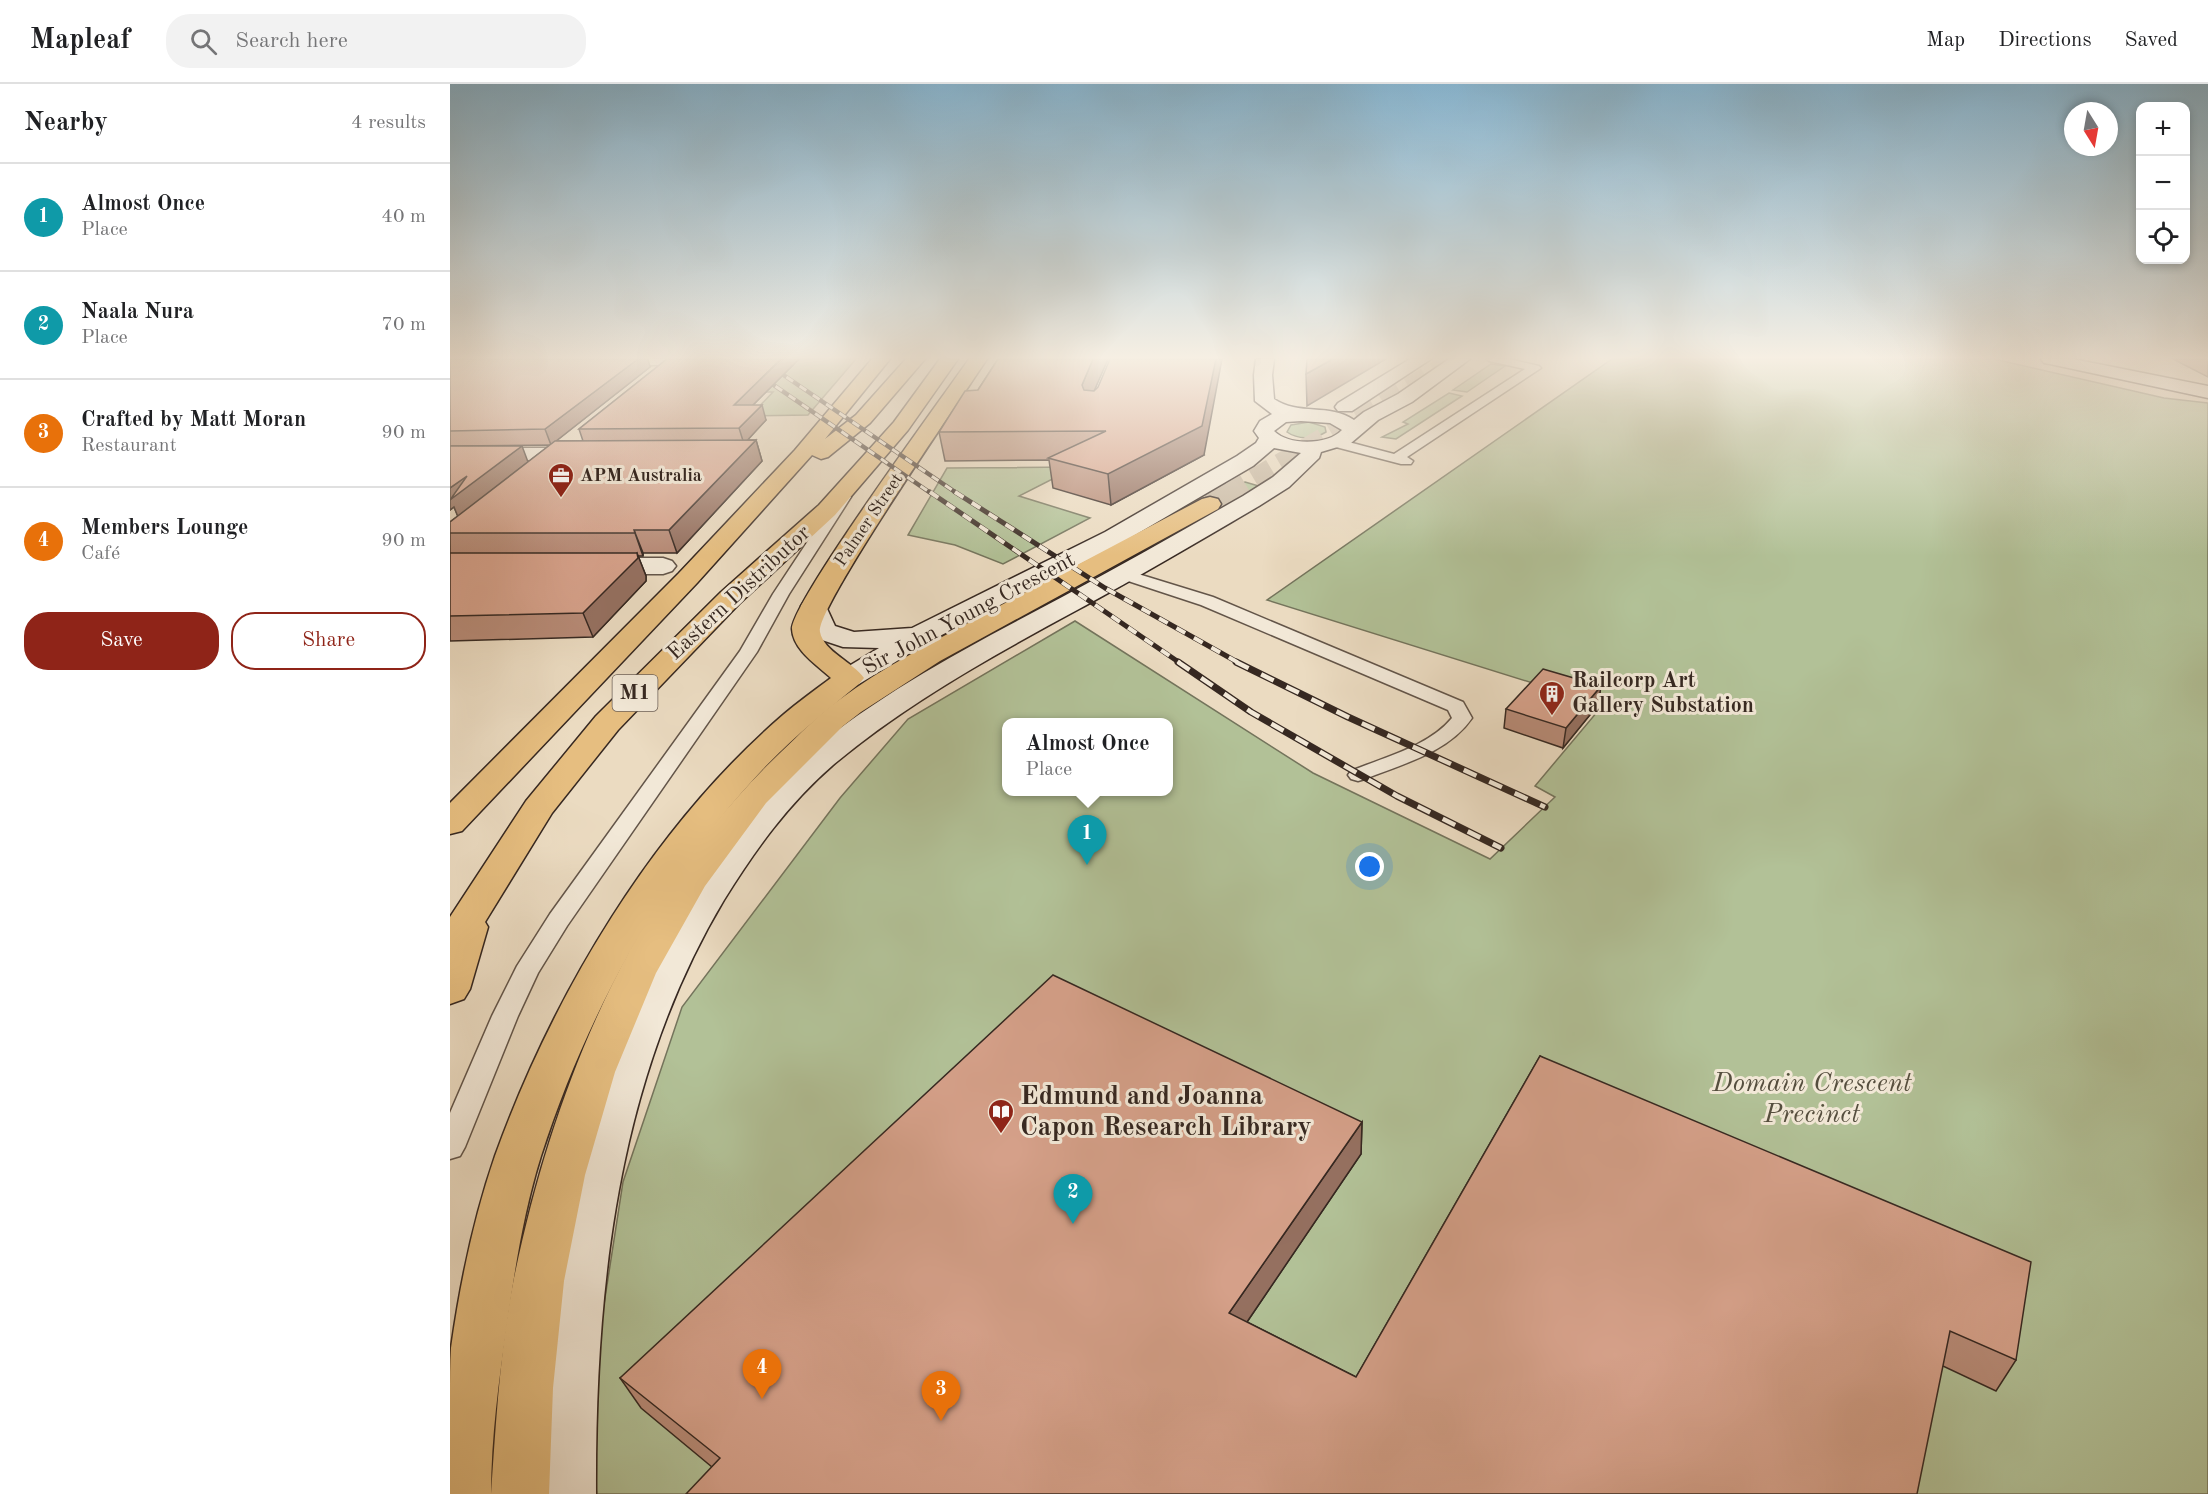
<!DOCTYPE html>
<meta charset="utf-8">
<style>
:root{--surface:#fff;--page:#f2f2f2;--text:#202124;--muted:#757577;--line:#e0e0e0;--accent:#8f2418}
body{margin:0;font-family:"Old Standard TT",serif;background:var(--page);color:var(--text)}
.controls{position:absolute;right:18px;top:18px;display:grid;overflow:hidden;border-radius:12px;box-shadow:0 3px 9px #0003}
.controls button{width:54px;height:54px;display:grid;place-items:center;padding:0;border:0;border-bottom:2px solid var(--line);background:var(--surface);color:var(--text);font:30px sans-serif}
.compass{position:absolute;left:1614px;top:18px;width:54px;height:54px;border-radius:50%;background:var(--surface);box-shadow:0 3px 9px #0003;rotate:169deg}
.you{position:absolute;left:920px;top:783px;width:21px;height:21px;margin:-15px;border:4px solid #fff;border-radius:50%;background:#1a73e8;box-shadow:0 0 0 9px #1a73e833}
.badge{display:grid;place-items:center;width:39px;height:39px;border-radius:50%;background:var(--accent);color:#fff;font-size:20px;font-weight:700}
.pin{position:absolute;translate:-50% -50px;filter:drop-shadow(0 2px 3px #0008)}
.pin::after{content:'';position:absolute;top:32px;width:21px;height:18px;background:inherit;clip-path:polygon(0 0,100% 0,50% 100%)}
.popup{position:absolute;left:552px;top:634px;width:171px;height:78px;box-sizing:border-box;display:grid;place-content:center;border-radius:12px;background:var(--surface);filter:drop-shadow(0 2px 4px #0005);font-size:20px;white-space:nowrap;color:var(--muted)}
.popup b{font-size:22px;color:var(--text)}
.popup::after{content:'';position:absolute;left:50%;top:100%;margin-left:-12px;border:12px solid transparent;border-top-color:var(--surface)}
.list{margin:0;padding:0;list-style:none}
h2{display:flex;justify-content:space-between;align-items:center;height:78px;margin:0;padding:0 24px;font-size:26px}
h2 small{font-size:20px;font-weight:400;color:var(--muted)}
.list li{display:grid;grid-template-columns:39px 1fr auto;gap:18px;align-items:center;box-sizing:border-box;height:108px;padding:0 24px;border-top:2px solid var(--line)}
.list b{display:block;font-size:22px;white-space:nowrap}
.list p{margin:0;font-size:20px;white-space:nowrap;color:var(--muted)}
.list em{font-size:20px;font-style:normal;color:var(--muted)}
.actions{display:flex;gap:12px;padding:18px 24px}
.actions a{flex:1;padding:14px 0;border:2px solid var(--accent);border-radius:24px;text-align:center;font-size:21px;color:var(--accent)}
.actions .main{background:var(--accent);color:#fff}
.icon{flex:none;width:33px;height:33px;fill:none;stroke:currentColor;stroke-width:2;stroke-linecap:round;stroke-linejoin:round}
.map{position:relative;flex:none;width:1758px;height:1410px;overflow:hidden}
header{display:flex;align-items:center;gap:36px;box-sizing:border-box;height:84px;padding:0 30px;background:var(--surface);border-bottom:2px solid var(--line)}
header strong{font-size:28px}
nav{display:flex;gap:33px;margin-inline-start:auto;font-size:21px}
.search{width:420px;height:54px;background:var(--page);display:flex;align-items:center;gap:15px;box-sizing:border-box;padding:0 21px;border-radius:24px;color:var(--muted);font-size:22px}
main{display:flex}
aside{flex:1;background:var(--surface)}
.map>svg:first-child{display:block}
.green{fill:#b2c197;stroke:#74745c;stroke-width:1.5;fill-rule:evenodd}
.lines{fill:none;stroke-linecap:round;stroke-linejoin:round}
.highway-tunnel-far1{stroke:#c7b7a1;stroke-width:20;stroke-dasharray:20 10;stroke-linecap:butt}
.highway-tunnel{stroke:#c7b7a1;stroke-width:26;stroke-dasharray:26 13;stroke-linecap:butt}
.lane-casing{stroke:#635549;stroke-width:3}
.street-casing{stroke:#635549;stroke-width:3}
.secondary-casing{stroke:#362821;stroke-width:3}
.primary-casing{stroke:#362821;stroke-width:3}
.highway-casing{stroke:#362821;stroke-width:3}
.lane{fill:#f2e8d7;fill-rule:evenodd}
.street{fill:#f2e8d7;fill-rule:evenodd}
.secondary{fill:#f2e8d7;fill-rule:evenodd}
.primary{fill:#e6be80;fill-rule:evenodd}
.highway{fill:#e6be80;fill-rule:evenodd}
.rail-far2-casing{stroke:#362821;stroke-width:4.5}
.rail-far1-casing{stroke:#362821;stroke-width:5}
.rail-casing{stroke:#362821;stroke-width:7}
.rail-far2{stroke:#f2e8d7;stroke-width:3;stroke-dasharray:8;stroke-linecap:butt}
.rail-far1{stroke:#f2e8d7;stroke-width:4;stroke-dasharray:10;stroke-linecap:butt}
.rail{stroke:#f2e8d7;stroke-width:4.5;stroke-dasharray:14;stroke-linecap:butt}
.wall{fill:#b78a76;stroke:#362821;stroke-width:1.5}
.shaded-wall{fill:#957060;stroke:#362821;stroke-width:1.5}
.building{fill:#d5a089;stroke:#362821;stroke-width:1.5}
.labels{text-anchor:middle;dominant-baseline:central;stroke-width:6;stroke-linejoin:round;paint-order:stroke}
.far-poi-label{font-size:18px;font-weight:bold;fill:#362821;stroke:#f2e8d7;text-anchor:start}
.far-street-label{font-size:18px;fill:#362821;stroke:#f2e8d7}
.shield{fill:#f2e8d7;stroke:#6e6258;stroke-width:1.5}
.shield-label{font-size:21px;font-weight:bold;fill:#362821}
.street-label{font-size:22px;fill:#362821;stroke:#f2e8d7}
.poi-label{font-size:22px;font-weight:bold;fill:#362821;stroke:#f2e8d7;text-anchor:start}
.near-park-label{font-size:27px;font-style:italic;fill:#554e3e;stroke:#f2e8d7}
.near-poi-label{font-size:27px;font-weight:bold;fill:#362821;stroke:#f2e8d7;text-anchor:start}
</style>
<header>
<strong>Mapleaf</strong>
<div class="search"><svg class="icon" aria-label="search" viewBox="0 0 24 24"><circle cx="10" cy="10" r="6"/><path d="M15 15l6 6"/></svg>Search here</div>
<nav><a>Map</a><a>Directions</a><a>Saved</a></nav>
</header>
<main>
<aside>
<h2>Nearby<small>4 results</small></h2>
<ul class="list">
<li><span class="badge" style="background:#0f9aa8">1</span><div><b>Almost Once</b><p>Place</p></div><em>40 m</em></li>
<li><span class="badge" style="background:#0f9aa8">2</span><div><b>Naala Nura</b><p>Place</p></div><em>70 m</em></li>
<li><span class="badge" style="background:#e8710a">3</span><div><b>Crafted by Matt Moran</b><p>Restaurant</p></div><em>90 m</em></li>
<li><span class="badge" style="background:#e8710a">4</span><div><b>Members Lounge</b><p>Café</p></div><em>90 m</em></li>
</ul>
<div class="actions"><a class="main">Save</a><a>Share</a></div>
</aside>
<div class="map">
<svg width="1758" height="1410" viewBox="0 0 1758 1410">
<rect width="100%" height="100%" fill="#ebdbc1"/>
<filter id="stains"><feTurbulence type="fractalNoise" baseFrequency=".00333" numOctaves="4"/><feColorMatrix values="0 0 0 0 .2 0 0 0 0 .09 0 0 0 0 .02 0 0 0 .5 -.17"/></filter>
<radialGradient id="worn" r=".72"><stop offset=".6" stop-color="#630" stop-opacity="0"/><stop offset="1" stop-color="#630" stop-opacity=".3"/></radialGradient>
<!-- green -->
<g class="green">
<polygon points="271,275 406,275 358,331 300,332 323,308 233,308"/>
<path d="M1162,275h382l170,39 44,5v1091h-1611l-4,-21 5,-130 25,-161 59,-175 158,-209 68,-79 167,-98 238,152 177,86 65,-62 -20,-11 68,-81 -336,-105zM556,638h162v70h-162z"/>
<polygon points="1041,280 1055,282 1017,308 1003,306"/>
<polygon points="999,309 1012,312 946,355 932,353 958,340 953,338"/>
<path d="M859,338l16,5 1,5c-11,7 -28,8 -39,0l4,-7z"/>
<polygon points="626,383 569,412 640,434 553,480 505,461 458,451 497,384"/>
<polygon points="795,398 812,403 773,424 749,416"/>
</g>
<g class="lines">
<!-- highway-tunnel-far1 -->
<polyline class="highway-tunnel-far1" points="778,410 1007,275"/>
<!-- highway-tunnel -->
<polyline class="highway-tunnel" points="760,420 781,408"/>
<defs>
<g id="lane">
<polygon points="1037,275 1059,275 1089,282 1091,284 957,373 963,377 961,380 951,380 882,362 880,359 887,355 944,370 1075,285 1039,277"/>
<polygon points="394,409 401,413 339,510 307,568 117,842 88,889 68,932 15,1063 10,1072 0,1075 0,1029 42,932 67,882 100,830 290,567 323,510 389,410"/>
<path d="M672,485l91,28 250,105 9,16c-24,35 -70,46 -107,61l-7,2 -7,-2 -3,-4 3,-4c33,-14 77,-24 101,-53l-4,-8 -247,-105 -85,-28 -2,-3 2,-3z"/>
</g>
<g id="street">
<polygon points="146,275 232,275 233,276 230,280 224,281 154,281 148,280"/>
<polygon points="0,364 133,364 140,366 144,370 140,374 133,376 0,376"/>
<polygon points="146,474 213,474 222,477 226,482 222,487 213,490 146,490 137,487 133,482 137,477"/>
</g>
<g id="secondary">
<path d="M806,275h18l-2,16 2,24c24,17 56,4 80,21l10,-8 34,-18 51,-35h21l-58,43 -34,18 -27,23 -30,9 -2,6 -30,29 -30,19c-60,35 -119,70 -180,103 -85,46 -171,93 -246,156 -45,39 -78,85 -109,135 -107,179 -129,389 -128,594h-58c6,-217 38,-420 157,-607 33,-50 69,-96 115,-135 77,-64 166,-109 254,-156 60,-32 119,-66 179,-100l30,-19 28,-24 -27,-5 -21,18 -130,76 -193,99 -71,43 -10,3 -10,-3 -5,-6 5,-6 40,-24 -36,-1 -30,-10 -12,-31 4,-6 9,-2 9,2 12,26 19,6 58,-4 193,-96 132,-76 19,-13 3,-5 -5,-7 6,-10 12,-7 -17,-13 -1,-26zM851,337l29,2 12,7c-14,15 -53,16 -68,1l12,-9z"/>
<polygon points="960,275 981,275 902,327 888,327 885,323 888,319"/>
<polygon points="1591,275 1623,275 1758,302 1758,314 1600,280 1594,279"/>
</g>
<path id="primary" d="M519,275h18c-23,35 -172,250 -167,273 4,20 33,30 44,46l-5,6c-37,30 -74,60 -106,96 -97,107 -168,240 -212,376 -17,54 -26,112 -34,168 -8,56 -16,113 -16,170h-41c0,-33 0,-66 0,-99 0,-15 0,-32 1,-47 9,-64 23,-131 44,-192 58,-161 157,-328 288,-441 15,-13 32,-25 48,-37 -14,-13 -38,-28 -39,-49 0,-28 151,-232 177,-270z"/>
<g id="highway">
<polygon points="422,275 440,275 375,355 406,331 456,275 475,275 420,339 378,373 371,375 362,371 247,499 12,747 0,750 0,719 229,489 345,366"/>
<polygon points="490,275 508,275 458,346 385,431 289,520 168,646 102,729 35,838 38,843 20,905 14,915 0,920 0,833 76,717 146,632 271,508 369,421 444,338"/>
<path d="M760,413l8,2 3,5 -3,5 -278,152 -79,51 -18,14 -77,77 -61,83 -49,87 -41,99 -30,103 -21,106 -11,107 -4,106h-58c5,-72 9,-145 23,-216 41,-196 119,-385 267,-526 19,-18 37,-37 58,-52 44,-33 94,-58 142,-84 73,-39 147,-78 221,-117z"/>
</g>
</defs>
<!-- lane casing -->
<use href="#lane" class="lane-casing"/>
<!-- street casing -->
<use href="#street" class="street-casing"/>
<!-- secondary casing -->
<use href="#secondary" class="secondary-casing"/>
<!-- primary casing -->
<use href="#primary" class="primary-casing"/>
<!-- highway casing -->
<use href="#highway" class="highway-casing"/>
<!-- lane -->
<use href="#lane" class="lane"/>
<!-- street -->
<use href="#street" class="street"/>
<!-- secondary -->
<use href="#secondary" class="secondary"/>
<!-- primary -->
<use href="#primary" class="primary"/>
<!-- highway -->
<use href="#highway" class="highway"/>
<defs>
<g id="rail-far2">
<polyline points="286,275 482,410"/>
<polyline points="310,275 508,410"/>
</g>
<g id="rail-far1">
<polyline points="480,408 730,579"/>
<polyline points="505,408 655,504 789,579"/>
</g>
<g id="rail">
<polyline points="728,578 801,628 947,712 1051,764"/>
<polyline points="786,578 898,633 1095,723"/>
</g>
</defs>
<!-- rail-far2 casing -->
<use href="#rail-far2" class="rail-far2-casing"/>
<!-- rail-far1 casing -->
<use href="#rail-far1" class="rail-far1-casing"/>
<!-- rail casing -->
<use href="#rail" class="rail-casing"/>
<!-- rail-far2 -->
<use href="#rail-far2" class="rail-far2"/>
<!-- rail-far1 -->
<use href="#rail-far1" class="rail-far1"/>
<!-- rail -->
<use href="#rail" class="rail"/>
</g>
<!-- wall -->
<g class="wall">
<polygon points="0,275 200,283 106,357 133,357 129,345 217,275 349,275 303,321 316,336 297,356 306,356 312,377 227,469 193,469 193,472 188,472 196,492 196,497 143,553 0,557 0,438 8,432 4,423 0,426 0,362 78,378 100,361 0,362"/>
<polygon points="548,275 658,275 644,306 754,371 661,421 603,404 599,376 495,377 489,348 528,306"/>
<polygon points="1723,275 1758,275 1758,293"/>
<polygon points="1151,602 1148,621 1113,664 1054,644 1056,625"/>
<polygon points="1090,972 1566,1276 1546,1307 1493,1282 262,1383 191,1324 170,1294 912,1038 911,1070 797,1238 906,1293"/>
</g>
<!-- shaded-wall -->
<g class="shaded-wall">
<polygon points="188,275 198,275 200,283 101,361 95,345"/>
<polygon points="331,275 349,275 288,336 284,321"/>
<polygon points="643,275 658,275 635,328 632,301"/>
<polygon points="766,275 772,275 754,371 661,421 658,390"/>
<polygon points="883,275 936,275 857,322 856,290"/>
<polygon points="312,321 316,336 294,360 289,344"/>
<polygon points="306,356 312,377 227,469 219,446"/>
<polygon points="72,362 78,378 8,433 4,423 0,426 0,404 17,392"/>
<polygon points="184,446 193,469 193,472 185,449"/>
<polygon points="187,469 196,492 196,497 143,553 133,529"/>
<polygon points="1151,602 1148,621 1113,664 1116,644"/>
<polygon points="912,1038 911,1070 782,1260 779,1229"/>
</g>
<!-- building -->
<g class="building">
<polygon points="0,275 188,275 95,345 0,347"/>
<polygon points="217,275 331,275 284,321 312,321 289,344 129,345"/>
<polygon points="548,275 643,275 632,301 634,306 644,307 648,303 660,275 766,275 752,342 658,390 598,374 656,347 489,348 515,307 528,306"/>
<polygon points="857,275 883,275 856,290"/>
<polygon points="306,356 219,446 184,446 185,449 0,449 0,438 105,357"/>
<polygon points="0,362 72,362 0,416 17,392 0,404"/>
<polygon points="0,469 187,469 188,474 133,529 0,532"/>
<polygon points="1093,585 1151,602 1116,644 1056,625"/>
<polygon points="603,891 912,1038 779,1229 906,1293 1090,972 1581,1178 1566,1276 1500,1247 1467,1410 236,1410 270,1374 170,1294"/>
</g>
<!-- sky -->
<linearGradient id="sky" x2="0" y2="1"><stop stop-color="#88b7d3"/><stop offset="0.58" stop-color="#f6efe3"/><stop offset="1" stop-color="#f6efe3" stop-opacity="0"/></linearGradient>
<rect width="1758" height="472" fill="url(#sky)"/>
<!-- icons -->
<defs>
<symbol id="office-pin" viewBox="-11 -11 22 30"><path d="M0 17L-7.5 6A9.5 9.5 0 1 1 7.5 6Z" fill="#8f2418" stroke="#f2e8d7"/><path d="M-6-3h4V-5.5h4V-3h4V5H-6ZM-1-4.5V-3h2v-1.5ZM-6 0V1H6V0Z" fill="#fff"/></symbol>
<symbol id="building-pin" viewBox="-11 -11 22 30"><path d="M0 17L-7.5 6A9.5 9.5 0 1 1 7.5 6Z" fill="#8f2418" stroke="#f2e8d7"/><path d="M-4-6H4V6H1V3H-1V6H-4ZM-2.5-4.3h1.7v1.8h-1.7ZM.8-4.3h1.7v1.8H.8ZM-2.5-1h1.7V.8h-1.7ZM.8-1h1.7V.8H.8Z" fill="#fff"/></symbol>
<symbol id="library-pin" viewBox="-11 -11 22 30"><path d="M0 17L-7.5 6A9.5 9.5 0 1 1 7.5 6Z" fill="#8f2418" stroke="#f2e8d7"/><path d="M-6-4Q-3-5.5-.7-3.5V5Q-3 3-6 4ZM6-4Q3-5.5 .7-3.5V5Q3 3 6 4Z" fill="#fff"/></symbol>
</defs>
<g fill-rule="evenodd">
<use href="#office-pin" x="96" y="377" width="30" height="40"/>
<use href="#building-pin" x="1087" y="595" width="30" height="40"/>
<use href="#library-pin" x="536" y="1013" width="30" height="40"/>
</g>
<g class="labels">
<!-- far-poi labels -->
<g class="far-poi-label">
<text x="130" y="392">APM Australia</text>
</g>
<!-- far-street labels -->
<g class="far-street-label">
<text transform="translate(419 436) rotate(-56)">Palmer Street</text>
</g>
<!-- shield labels -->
<rect class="shield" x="162.5" y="591" width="45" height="36" rx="4.5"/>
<g class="shield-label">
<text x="185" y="609">M1</text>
</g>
<!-- street labels -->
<g class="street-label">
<text transform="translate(289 509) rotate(-43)">Eastern Distributor</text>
<text transform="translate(519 530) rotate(-28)">Sir John Young Crescent</text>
</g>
<!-- poi labels -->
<g class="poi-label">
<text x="1122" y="597">Railcorp Art<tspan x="1122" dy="25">Gallery Substation</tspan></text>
</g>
<!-- near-park labels -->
<g class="near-park-label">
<text x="1362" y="999">Domain Crescent<tspan x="1362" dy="31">Precinct</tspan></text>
</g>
<!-- near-poi labels -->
<g class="near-poi-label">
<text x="570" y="1012">Edmund and Joanna<tspan x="570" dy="31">Capon Research Library</tspan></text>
</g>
</g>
<rect width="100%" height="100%" filter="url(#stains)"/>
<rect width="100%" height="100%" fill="url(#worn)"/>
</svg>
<div class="controls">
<button>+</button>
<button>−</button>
<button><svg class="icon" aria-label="locate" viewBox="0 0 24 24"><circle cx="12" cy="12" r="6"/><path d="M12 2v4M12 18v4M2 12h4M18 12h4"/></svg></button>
</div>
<svg class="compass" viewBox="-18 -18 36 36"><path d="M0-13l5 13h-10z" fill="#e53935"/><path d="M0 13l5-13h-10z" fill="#757577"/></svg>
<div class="you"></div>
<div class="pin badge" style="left:637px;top:781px;background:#0f9aa8">1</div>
<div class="popup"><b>Almost Once</b>Place</div>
<div class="pin badge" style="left:623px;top:1140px;background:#0f9aa8">2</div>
<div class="pin badge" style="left:491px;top:1337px;background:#e8710a">3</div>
<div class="pin badge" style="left:312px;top:1315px;background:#e8710a">4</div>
</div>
</main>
